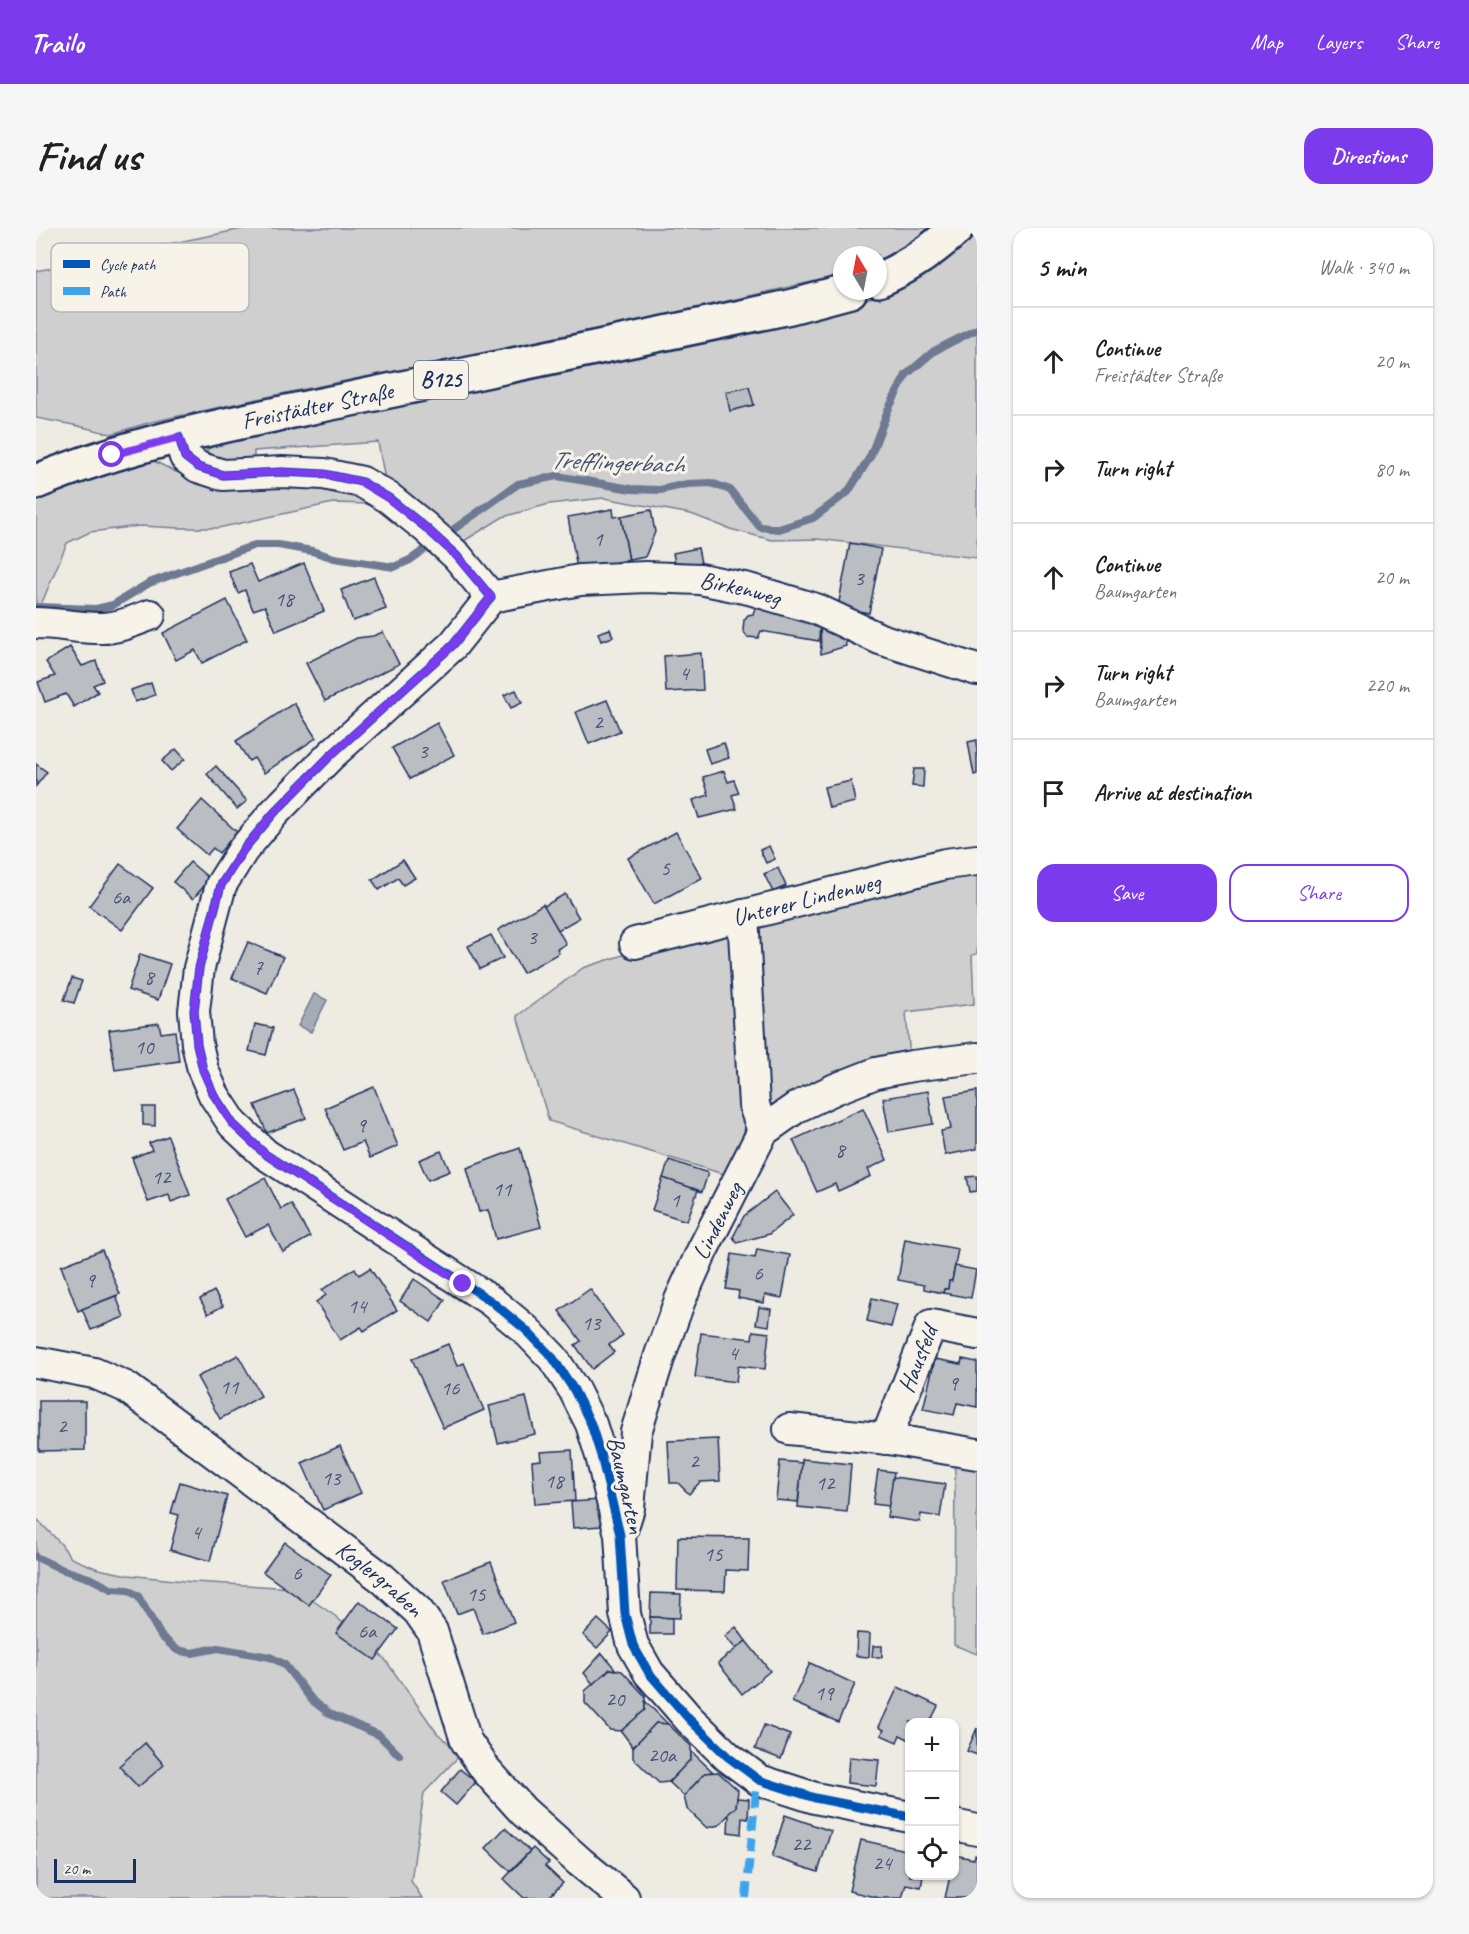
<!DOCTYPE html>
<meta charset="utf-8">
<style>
:root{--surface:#fff;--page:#f6f6f6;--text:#202124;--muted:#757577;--line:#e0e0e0;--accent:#7c3aed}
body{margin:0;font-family:Caveat,sans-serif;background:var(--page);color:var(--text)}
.controls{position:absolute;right:18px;bottom:18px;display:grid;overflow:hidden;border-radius:12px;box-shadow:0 2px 4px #0004}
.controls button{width:54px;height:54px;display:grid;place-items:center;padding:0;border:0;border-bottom:2px solid var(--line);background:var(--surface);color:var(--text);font:30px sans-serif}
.compass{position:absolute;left:797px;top:18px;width:54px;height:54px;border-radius:50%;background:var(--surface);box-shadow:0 2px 4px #0004;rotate:350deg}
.scale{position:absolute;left:18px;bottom:15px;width:82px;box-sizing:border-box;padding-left:6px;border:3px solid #1b2f5e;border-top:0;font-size:16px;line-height:21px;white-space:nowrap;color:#1b2f5e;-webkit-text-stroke:4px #f7f3e8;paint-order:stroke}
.stop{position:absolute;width:18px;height:18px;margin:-14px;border:4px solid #7c3aed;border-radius:50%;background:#fff}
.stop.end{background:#7c3aed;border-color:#fff;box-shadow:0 2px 6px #0008}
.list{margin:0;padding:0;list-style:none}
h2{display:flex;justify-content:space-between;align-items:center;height:78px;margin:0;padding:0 24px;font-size:26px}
h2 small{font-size:20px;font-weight:400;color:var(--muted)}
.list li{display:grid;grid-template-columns:39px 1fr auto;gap:18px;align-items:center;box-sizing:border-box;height:108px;padding:0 24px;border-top:2px solid var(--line)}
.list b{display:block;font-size:22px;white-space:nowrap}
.list p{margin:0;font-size:20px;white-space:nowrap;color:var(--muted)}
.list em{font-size:20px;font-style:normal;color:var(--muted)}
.actions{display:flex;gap:12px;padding:18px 24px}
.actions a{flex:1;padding:14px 0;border:2px solid var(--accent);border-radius:18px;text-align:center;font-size:21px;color:var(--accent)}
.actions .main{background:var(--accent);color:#fff}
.icon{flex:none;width:33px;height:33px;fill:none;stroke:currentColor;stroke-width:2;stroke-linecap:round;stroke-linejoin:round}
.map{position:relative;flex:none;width:941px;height:1670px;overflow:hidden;border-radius:18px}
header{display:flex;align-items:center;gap:36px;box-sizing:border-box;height:84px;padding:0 30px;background:var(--accent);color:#fff}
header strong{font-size:28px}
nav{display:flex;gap:33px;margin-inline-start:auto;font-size:21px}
.intro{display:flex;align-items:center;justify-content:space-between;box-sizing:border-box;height:144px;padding:0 36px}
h1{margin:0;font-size:42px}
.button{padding:15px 27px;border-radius:18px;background:var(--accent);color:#fff;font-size:21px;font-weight:700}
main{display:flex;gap:36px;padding:0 36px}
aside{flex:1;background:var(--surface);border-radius:18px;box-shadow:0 2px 4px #0004}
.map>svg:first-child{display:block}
.green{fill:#cfcfcf;stroke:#757f96;stroke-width:1.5}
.water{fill:#a6abb5;stroke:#6e7992;stroke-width:1.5}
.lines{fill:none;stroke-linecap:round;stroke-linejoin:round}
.stream{stroke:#6e7992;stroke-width:8}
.building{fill:#babdc2;stroke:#1b2f5e;stroke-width:1.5}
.minor-casing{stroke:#1b2f5e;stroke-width:34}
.primary-casing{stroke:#1b2f5e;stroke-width:38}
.minor{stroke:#f7f3e8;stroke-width:30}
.primary{stroke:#f7f3e8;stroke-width:33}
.quiet{stroke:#3da3ed;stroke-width:8;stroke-dasharray:15 8;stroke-linecap:butt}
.cycleway-casing{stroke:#f7f3e8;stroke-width:13}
.cycleway{stroke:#0057b8;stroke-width:9}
.route{stroke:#7c3aed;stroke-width:8}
.labels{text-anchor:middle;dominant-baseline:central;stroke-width:6;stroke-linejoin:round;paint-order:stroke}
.number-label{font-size:21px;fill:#435277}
.shield{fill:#f7f3e8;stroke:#5d6a87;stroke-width:1.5}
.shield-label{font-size:22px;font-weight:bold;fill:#1b2f5e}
.street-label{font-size:24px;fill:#1b2f5e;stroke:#f7f3e8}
.water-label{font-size:26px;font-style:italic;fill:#455478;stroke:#f7f3e8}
.key{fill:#f7f3e8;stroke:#b5b8bf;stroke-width:1.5}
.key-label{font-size:16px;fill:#1b2f5e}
</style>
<header>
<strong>Trailo</strong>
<nav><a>Map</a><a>Layers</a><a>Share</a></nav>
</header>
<div class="intro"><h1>Find us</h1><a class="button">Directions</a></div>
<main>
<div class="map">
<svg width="941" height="1670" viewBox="0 0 941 1670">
<rect width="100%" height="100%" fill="#eeebe2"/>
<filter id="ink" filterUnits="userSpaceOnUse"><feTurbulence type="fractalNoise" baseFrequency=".0167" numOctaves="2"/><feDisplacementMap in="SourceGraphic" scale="12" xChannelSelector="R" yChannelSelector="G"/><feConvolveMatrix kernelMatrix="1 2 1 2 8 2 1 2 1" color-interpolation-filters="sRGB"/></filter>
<g filter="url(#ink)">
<!-- green -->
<g class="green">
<polygon points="211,0 894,0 886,7 842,33 842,27 806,27 806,47 554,104 254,164 115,194 75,206 38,197 0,190 0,43"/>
<path d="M941,1v329l-159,-19 -46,1 -42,-11 -39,-15 -87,-16 -55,6 -46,13 -44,27 -74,-64 -7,-38 -124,9v13c-15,-2 -37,-1 -48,-14l14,-7 71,-17 560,-121 63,-25 51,-38z"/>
<polygon points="116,232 140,244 172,252 252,256 325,266 362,290 333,276 297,275 182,300 143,300 104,298 54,304 31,315 2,384 0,384 0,270 71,245"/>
<polygon points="941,643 941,726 936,727 938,776 870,784 874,830 740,878 733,875 730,862 721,705 730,693"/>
<polygon points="691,704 698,712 709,877 709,898 705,919 694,948 513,893 481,788 547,740 590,726"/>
<polygon points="919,1234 941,1238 941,1426 918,1417"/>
<polygon points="0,1290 25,1316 35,1330 62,1341 92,1347 157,1354 259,1360 299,1388 348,1430 401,1505 425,1526 388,1565 375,1653 386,1670 0,1670"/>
</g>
<!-- water -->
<polygon class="water" points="278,766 291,772 275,804 262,798"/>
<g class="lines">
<!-- stream -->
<g class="stream">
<polyline points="0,379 60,381 77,377 113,355 219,317 242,317 276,323 298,330 358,339 374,332 482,256 521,248 595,261 624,262 651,256 675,255 694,262 724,299 743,301 777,290 812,264 834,229 852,182 870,147 898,123 941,101"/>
<polyline points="0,1329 25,1341 56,1351 75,1361 92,1362 102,1368 125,1408 141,1422 156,1425 182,1420 234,1429 248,1436 276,1472 294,1486 343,1507 363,1527"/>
</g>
</g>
<!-- building -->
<g class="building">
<polygon points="713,159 718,177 694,183 690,164"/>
<polygon points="577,281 578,289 585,288 593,332 541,341 532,289"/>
<polygon points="615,282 619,304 609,329 593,332 585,288"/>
<polygon points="814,315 845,321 833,385 802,379"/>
<polygon points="662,320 665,335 640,340 637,325"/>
<polygon points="268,335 288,383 240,403 229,378 217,382 209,362 202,365 193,344 214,336 222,354"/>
<polygon points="338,349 350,381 317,393 305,362"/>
<polygon points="191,372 211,412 166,435 159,422 140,432 127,405"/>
<polygon points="719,380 778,389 784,394 783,413 725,403 722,410 711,409 707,402 708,392 712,387 717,386"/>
<polygon points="784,394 808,403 810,418 785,426"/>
<polygon points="574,401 577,409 565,413 562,405"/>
<polygon points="347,404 363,436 289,473 270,435 321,410 337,408"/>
<polygon points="34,419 46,438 60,433 67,453 57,457 62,464 38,479 30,466 9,474 2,454 19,448 10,434"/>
<polygon points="665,425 667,462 630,464 628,428"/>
<polygon points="115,455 119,467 99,474 95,462"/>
<polygon points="480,462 486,475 475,480 468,467"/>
<polygon points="571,472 584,503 553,516 540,484"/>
<polygon points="258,475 280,510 228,545 218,530 213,533 200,513"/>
<polygon points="401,495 418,527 374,551 356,520"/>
<polygon points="941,512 941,546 938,547 932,514"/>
<polygon points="688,515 693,530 674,536 669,521"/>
<polygon points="140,521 149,531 135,543 126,533"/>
<polygon points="0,536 11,544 0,558"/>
<polygon points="180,538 211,573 201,581 171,546"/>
<polygon points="878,541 888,541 887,559 876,558"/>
<polygon points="688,543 692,554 698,552 703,565 696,567 701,581 663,590 657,572 673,567 667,549"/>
<polygon points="815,553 819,574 793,580 788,559"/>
<polygon points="166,572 201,604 183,625 177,620 171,627 141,601"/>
<polygon points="640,604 666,650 618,676 592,630"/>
<polygon points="733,618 739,631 730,635 724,622"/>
<polygon points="367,632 379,650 367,657 362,650 343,662 336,652"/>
<polygon points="154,634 174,651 157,671 137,654"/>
<polygon points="84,636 117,660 86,702 53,678"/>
<polygon points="742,640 750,658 737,664 728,646"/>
<polygon points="529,666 543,690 522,702 508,678"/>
<polygon points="507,676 530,716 521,721 523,725 487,745 462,702"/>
<polygon points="455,707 467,730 444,741 432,718"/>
<polygon points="212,714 247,729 231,765 196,750"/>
<polygon points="104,726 134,736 122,772 92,762"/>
<polygon points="36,750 46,753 38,775 28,772"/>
<polygon points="123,795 125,805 139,803 143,833 79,842 73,802"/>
<polygon points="219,796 237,800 230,827 213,823"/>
<polygon points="338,859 362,918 334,930 327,914 307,922 289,880"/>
<polygon points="258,862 270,890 231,905 219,877"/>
<polygon points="892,863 897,896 853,904 847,870"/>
<polygon points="941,863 941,921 909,927 905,903 915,901 909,868"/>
<polygon points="107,879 119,879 119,898 107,897"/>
<polygon points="827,880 851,932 832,941 835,948 802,963 799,956 781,964 757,912"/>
<polygon points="132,908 154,967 135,974 133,967 112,974 96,930 116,922 113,915"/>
<polygon points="484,920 505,999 460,1011 452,982 443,984 431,940"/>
<polygon points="405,923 414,943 392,952 383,932"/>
<polygon points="633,932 672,945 666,964 627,950"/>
<polygon points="941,948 941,963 934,964 931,949"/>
<polygon points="229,950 245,981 255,976 274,1009 247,1024 232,997 209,1009 189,971"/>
<polygon points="627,950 662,962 651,993 616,982"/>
<polygon points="739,964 757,987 733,1006 701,1015 697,1009 708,988"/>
<polygon points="869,1011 922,1021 916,1053 913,1053 912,1061 908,1061 907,1065 888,1061 888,1057 862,1052"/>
<polygon points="721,1021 754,1027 746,1070 729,1067 728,1075 702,1070 703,1063 690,1061 696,1026 719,1030"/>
<polygon points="66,1022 84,1066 42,1083 25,1038"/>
<polygon points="919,1038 940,1042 935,1070 907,1065 908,1061 912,1061 913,1053 916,1053"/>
<polygon points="319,1040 323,1047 334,1040 361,1082 328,1103 325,1099 304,1112 280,1074 290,1067 286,1062"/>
<polygon points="378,1051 409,1072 395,1094 364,1073"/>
<polygon points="554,1061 587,1107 573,1117 578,1124 556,1141 539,1117 545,1113 523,1083"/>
<polygon points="178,1063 187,1078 172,1086 164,1071"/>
<polygon points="80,1068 88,1089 55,1102 46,1081"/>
<polygon points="836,1070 861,1076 855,1099 831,1093"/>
<polygon points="723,1079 735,1081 733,1098 720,1096"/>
<polygon points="717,1103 733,1105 729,1141 702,1138 700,1154 659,1149 665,1105 716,1111"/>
<polygon points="412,1116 421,1138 428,1135 448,1182 407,1200 376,1131"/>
<polygon points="202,1127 225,1168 184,1191 161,1149"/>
<polygon points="899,1131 925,1136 926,1131 941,1134 941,1179 921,1175 918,1187 887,1181"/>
<polygon points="490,1169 499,1206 462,1215 453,1178"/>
<polygon points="3,1173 49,1173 49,1222 3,1223"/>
<polygon points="682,1211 684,1253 664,1254 653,1266 642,1255 634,1255 632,1213"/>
<polygon points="304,1218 325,1265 287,1282 266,1235"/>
<polygon points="536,1222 539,1273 499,1276 496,1233 505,1232 504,1224"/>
<polygon points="766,1231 815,1236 811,1284 762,1279"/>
<polygon points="744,1233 766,1235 762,1274 740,1272"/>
<polygon points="842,1242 858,1244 853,1278 837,1276"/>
<polygon points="857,1249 909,1256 904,1289 885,1286 884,1294 851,1289"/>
<polygon points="144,1254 191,1268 174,1333 134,1322 143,1287 135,1285"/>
<polygon points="564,1272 565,1298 537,1300 535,1274"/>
<polygon points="642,1309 713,1310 712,1343 690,1342 689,1363 641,1362"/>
<polygon points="249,1314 295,1347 273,1377 227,1344"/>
<polygon points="455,1334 478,1394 447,1406 437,1380 421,1386 408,1352"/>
<polygon points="615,1365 645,1366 644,1390 614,1389"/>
<polygon points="323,1373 362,1401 339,1432 300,1405"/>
<polygon points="614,1389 636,1390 636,1406 614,1406"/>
<polygon points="562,1391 576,1404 561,1420 547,1407"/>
<polygon points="700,1399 710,1413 700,1421 689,1408"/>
<polygon points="821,1405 834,1406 833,1429 820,1428"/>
<polygon points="710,1413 734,1443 706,1466 682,1435"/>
<polygon points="837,1418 846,1418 846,1429 836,1429"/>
<polygon points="566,1425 580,1442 574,1441 557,1456 548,1445"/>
<polygon points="774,1435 819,1456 802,1494 756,1474"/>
<polygon points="574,1441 586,1443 609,1468 609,1482 585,1503 574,1502 549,1475 549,1463"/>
<polygon points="862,1459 902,1478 894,1494 874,1494 874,1512 864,1507 861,1514 845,1507 848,1502 843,1499"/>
<polygon points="609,1473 632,1496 620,1495 597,1519 585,1503 609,1482"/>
<polygon points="620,1495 632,1496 655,1518 655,1531 633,1554 623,1555 597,1530 597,1519"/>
<polygon points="728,1497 754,1507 745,1531 719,1521"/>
<polygon points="941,1500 941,1527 931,1523"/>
<polygon points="109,1515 128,1537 102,1559 83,1538"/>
<polygon points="655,1523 677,1544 669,1545 648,1568 633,1554 655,1531"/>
<polygon points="813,1529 843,1532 840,1558 811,1555"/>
<polygon points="424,1541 440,1554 420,1577 405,1564"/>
<polygon points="682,1544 702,1562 700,1579 683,1597 671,1600 651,1581 648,1568 669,1545"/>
<polygon points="701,1570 713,1571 712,1591 706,1590 705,1606 692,1604 693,1585 700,1579"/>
<polygon points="749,1587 795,1603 782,1644 736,1629"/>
<polygon points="469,1600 494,1623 474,1643 450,1620"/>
<polygon points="825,1612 874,1623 874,1648 887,1648 885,1659 870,1656 866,1670 843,1670 813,1663"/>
<polygon points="497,1620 513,1635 509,1638 527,1655 512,1670 488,1670 468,1651"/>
<polygon points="918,1627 938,1631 939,1627 941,1628 941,1670 909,1670 914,1648 918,1648"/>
</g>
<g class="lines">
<defs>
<g id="minor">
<polyline points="143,209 149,229 162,239 187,247 246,244 288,246 326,254 353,270 389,299 421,328 455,369 417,417 295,527 238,585 207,622 185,657 163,740 158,783 161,816 167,842 178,867 197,896 229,926 455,1073 490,1102 517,1130 538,1162 555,1196 565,1228 584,1307 589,1386 597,1417 613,1445 653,1491 692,1529 723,1552 779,1570 874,1589"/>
<path id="s1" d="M455,369l89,-17 66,-3 54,2 49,10 67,20 64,30 97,31"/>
<path d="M0,395c21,0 42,5 63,5 17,1 35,-7 51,-13"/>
<polyline points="707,687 718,877 727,903"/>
<path id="s2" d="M599,715l310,-79 32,-4"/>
<path id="s3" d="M0,1134l58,11 32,14 256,191 36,33 14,20 34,110 20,29 37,41 57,51 44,36"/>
<polyline points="753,1201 853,1211 941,1226"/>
<path id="s4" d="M850,1211l45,-114 46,9"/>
<path id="s5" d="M586,1302l7,-22 7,-76 24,-77 20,-55 22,-49 61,-120 34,-24 38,-18 41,-16 36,-7 65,-8"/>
<polyline points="918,1597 941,1602"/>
</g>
<g id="primary">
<path d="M842,52c29,-12 56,-31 79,-52"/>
<path id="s6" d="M0,254c102,-43 215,-62 324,-85 143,-30 286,-60 430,-90l60,-16"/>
</g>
</defs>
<!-- minor casing -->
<use href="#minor" class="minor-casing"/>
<!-- primary casing -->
<use href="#primary" class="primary-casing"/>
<!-- minor -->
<use href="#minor" class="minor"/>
<!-- primary -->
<use href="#primary" class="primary"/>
<!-- quiet -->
<polyline class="quiet" points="710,1670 720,1563 723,1552"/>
<defs>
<polyline id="cycleway" points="143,209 149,229 162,239 187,247 246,244 288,246 326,254 353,270 389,299 421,328 455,369 417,417 295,527 238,585 207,622 185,657 163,740 158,783 161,816 167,842 178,867 197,896 229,926 455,1073 490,1102 517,1130 538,1162 555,1196 565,1228 584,1307 589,1386 597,1417 613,1445 653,1491 692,1529 723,1552 779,1570 874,1589"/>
</defs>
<!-- cycleway casing -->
<use href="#cycleway" class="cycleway-casing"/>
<!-- cycleway -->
<use href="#cycleway" class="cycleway"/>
</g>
</g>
<g class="lines" filter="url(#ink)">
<!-- route -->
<polyline class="route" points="76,227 143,209 149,229 162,239 187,247 246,244 288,246 326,254 352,270 389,299 421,328 455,369 417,417 295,527 238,585 207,622 185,657 163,740 158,783 161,816 167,842 178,867 197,896 229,926 427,1056"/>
</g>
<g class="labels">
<!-- number labels -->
<g class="number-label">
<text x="562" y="311">1</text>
<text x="823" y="350">3</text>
<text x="248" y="371">18</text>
<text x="648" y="445">4</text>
<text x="562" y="494">2</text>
<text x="387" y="523">3</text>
<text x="629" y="640">5</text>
<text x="85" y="669">6a</text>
<text x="496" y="709">3</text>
<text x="222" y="739">7</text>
<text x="113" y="749">8</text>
<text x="108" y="819">10</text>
<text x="325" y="897">9</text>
<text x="804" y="922">8</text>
<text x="125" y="949">12</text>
<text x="466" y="961">11</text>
<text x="639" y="972">1</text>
<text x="722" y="1045">6</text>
<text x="54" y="1052">9</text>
<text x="321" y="1078">14</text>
<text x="555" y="1095">13</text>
<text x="697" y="1125">4</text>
<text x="917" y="1155">9</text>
<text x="193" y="1159">11</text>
<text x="414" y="1160">16</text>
<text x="26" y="1198">2</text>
<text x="658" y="1233">2</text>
<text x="295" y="1250">13</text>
<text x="518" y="1253">18</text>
<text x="789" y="1255">12</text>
<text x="160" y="1304">4</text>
<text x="677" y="1326">15</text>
<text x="261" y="1345">6</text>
<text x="440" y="1366">15</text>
<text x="331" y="1403">6a</text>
<text x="788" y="1465">19</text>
<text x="579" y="1471">20</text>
<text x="626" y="1527">20a</text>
<text x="765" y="1616">22</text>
<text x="846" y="1635">24</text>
</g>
<!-- shield labels -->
<rect class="shield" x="378" y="133" width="54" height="38" rx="4.5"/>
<g class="shield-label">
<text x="405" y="152">B125</text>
</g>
<!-- street labels -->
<g class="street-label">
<text stroke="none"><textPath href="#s6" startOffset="292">Freistädter Straße</textPath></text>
<text stroke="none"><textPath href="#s1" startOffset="252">Birkenweg</textPath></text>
<text stroke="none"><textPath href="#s2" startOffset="177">Unterer Lindenweg</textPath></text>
<text stroke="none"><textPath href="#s5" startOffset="326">Lindenweg</textPath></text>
<text stroke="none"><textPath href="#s4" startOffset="86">Hausfeld</textPath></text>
<text transform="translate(590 1257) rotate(77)">Baumgarten</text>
<text stroke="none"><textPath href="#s3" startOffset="412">Koglergraben</textPath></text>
</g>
<!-- water labels -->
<g class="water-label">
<text transform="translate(581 234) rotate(2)">Trefflingerbach</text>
</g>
</g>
<!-- legend -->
<rect x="15" y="15" width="198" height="69" rx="9" class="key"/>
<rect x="27" y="32" width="27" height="8" fill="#0057b8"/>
<rect x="27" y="59" width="27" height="8" fill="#3da3ed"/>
<g class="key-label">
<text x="64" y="42">Cycle path</text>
<text x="64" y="69">Path</text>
</g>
</svg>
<div class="controls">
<button>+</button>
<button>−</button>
<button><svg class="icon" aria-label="locate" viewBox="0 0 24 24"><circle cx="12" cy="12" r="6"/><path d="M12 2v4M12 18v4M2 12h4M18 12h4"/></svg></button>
</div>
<svg class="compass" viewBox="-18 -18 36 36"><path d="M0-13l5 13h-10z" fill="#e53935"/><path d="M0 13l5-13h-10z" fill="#757577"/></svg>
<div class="scale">20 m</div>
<div class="stop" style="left:76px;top:227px"></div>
<div class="stop end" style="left:427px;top:1056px"></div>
</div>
<aside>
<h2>5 min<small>Walk · 340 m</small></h2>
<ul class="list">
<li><svg class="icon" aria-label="ahead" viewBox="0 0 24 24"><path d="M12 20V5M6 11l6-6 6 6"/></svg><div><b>Continue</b><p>Freistädter Straße</p></div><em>20 m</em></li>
<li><svg class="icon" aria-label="right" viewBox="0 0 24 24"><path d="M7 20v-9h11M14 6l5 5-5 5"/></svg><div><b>Turn right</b></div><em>80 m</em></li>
<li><svg class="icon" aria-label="ahead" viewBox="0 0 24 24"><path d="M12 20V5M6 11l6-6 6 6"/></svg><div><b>Continue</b><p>Baumgarten</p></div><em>20 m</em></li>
<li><svg class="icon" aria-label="right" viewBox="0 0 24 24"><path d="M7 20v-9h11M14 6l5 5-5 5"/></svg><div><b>Turn right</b><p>Baumgarten</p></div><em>220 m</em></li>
<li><svg class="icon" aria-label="arrive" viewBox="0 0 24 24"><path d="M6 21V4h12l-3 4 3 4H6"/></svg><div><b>Arrive at destination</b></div></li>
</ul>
<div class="actions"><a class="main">Save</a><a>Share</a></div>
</aside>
</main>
